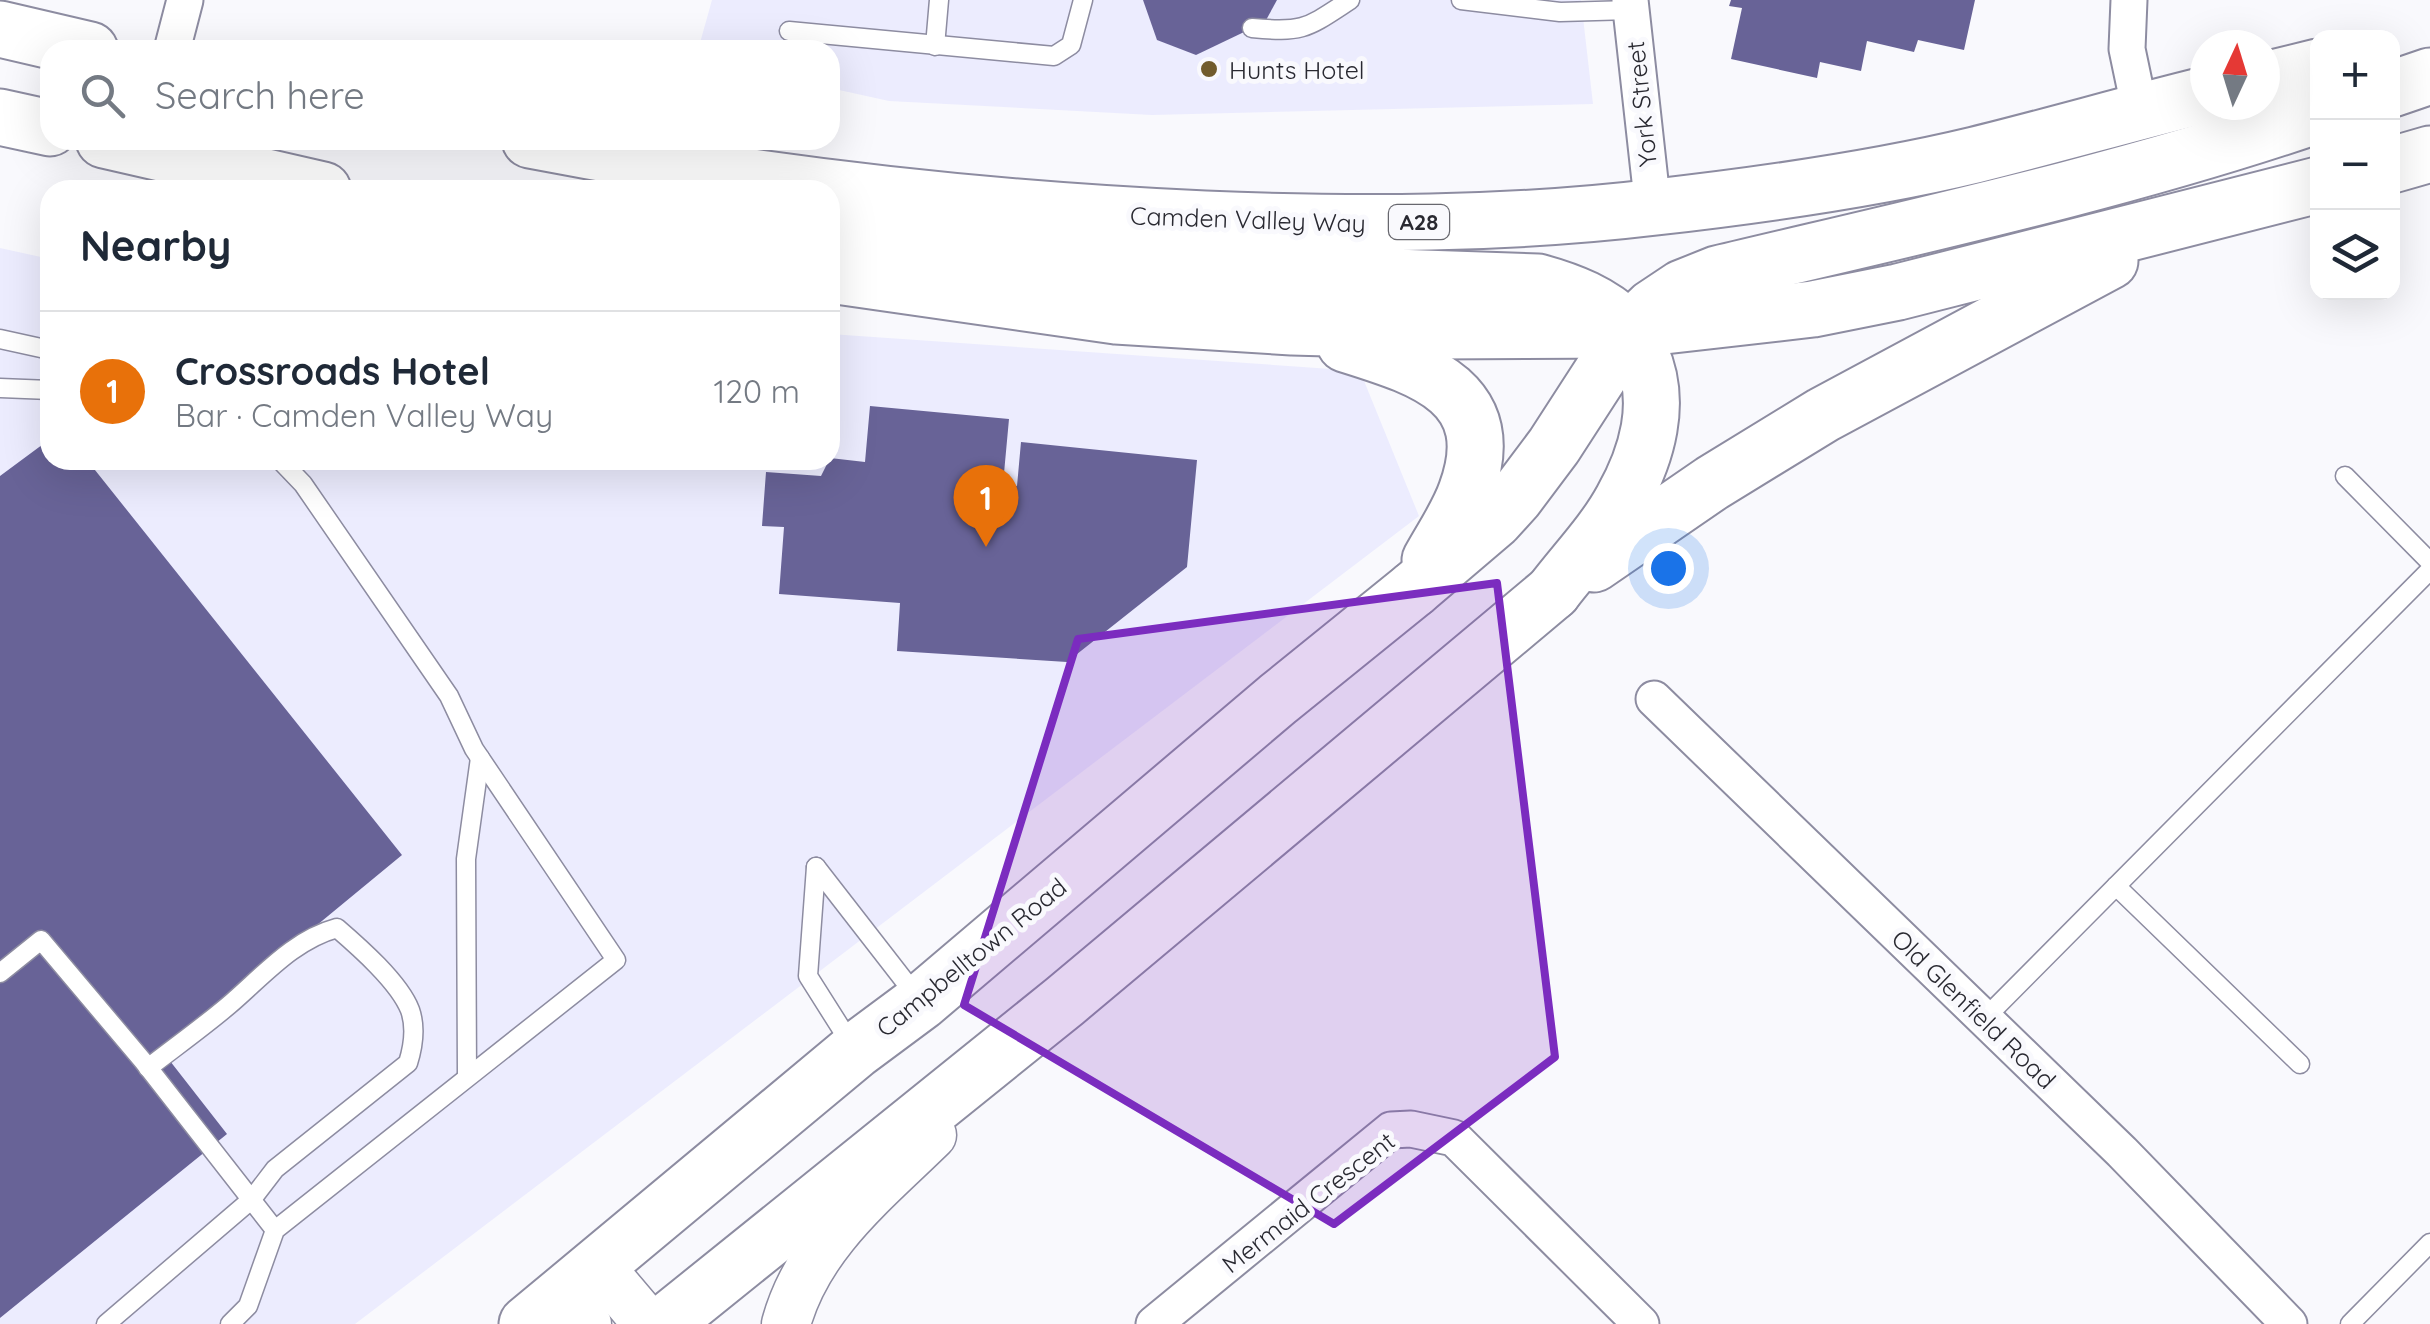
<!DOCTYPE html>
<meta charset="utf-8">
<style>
:root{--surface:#fff;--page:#f2f2f3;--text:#1f2937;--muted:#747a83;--line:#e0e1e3;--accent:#0b8043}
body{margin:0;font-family:Quicksand,sans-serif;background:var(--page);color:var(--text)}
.controls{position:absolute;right:30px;top:30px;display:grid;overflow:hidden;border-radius:20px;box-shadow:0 10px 40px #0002}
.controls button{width:90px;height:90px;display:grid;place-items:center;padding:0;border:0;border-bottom:2px solid var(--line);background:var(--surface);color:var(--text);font:50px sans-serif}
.compass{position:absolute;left:2190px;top:30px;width:90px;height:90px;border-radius:50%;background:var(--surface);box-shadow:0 10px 40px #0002;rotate:4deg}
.you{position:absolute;left:1668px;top:568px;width:35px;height:35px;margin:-25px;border:8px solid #fff;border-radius:50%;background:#1a73e8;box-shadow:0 0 0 15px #1a73e833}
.badge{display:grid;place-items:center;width:65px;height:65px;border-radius:50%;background:var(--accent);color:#fff;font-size:32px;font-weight:700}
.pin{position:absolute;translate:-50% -82px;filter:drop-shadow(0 2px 5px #0008)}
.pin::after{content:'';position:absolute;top:52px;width:35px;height:30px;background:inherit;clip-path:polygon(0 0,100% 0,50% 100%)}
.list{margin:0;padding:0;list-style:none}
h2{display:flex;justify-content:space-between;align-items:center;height:130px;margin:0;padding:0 40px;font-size:42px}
h2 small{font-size:32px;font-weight:400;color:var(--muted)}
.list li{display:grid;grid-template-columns:65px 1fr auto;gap:30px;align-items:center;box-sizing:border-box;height:160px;padding:0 40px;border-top:2px solid var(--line)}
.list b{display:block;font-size:38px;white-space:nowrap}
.list p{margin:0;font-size:32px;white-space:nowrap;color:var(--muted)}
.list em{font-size:32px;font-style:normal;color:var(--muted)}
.icon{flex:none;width:55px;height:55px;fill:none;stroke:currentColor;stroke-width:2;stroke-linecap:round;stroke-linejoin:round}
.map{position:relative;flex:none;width:2430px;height:1324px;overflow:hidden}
.search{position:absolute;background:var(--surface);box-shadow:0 10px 40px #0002;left:40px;top:40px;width:800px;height:110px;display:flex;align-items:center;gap:25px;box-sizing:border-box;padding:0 35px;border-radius:30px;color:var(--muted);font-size:38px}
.panel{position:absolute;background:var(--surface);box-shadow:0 10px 40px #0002;left:40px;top:180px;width:800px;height:290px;border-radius:30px}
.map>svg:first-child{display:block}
.built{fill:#ececfe}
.building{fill:#686397}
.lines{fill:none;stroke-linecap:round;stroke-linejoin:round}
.lane-casing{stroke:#8d8ca1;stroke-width:21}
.street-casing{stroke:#8d8ca1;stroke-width:39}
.secondary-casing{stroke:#8d8ca1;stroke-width:51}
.primary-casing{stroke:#8d8ca1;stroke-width:59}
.highway-casing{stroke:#8d8ca1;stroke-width:59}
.lane{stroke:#fff;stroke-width:18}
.street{stroke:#fff;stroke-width:35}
.secondary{stroke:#fff;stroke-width:48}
.primary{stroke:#fff;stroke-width:55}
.highway{stroke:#fff;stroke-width:55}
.marked{fill:#7b2cbf;fill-opacity:0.2;stroke:#7b2cbf;stroke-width:8;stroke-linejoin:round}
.poi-dot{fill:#725c2c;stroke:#f9f9fd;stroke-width:4}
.labels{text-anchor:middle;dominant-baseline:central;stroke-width:10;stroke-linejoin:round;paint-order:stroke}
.shield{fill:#f9f9fd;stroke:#67676e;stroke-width:2.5}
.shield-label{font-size:22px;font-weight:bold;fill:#292931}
.poi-label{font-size:25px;fill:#292931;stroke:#f9f9fd;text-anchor:start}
.street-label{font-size:25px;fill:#292931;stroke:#f9f9fd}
</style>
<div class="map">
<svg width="2430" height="1324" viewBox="0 0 2430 1324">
<rect width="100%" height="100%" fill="#f9f9fd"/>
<!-- built -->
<g class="built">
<polygon points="712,0 1581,0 1593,104 1152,115 889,101 830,88 830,50 698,50"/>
<polygon points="0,248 50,259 50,460 830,460 830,334 1360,371 1419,516 355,1324 0,1324"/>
</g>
<!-- building -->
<g class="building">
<polygon points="1143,0 1277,0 1265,22 1196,55 1157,40"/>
<polygon points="1731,0 1975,0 1964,50 1918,40 1914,52 1867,41 1861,71 1820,62 1817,78 1731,59 1742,8 1729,6"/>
<polygon points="870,406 1009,419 1003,484 1017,486 1021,442 1197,460 1187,567 1067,662 897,651 900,603 779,594 784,527 762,526 766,472 821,476 830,458 865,462"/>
<polygon points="50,439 50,460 87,460 402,855 163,1052 227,1134 0,1318 0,476"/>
</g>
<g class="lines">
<defs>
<g id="lane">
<polyline points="1461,0 1560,12 1631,10"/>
<path d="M1252,28c52,5 55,0 98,-28"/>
<polyline points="789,31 1054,56 1071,45 1083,0"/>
<polyline points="935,46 939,0"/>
<polyline points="0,339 50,350"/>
<polyline points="0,388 50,390"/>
<polyline points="2345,476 2430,562"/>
<polyline points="816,867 808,976 851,1044"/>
<polyline points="816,867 917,997"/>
<polyline points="2116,886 2300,1064"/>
<polyline points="0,973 41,940 143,1061 275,1230"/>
<polyline points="1984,1019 2430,570"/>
<polyline points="467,1077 466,859 480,758"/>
<path d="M106,1324l146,-125 23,-30 133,-106c5,-16 8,-36 2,-53 -11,-28 -51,-63 -73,-82 -44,12 -74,48 -108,77 -26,22 -54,42 -81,63"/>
<polyline points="230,1324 248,1306 275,1230 616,960 474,749 449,696 303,484 280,460"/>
<polyline points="2350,1324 2430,1243"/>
</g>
<g id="street">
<polyline points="1630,0 1653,208"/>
<polyline points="2129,0 2127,49 2140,111"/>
<polyline points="172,50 185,0"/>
<polyline points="1654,699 2122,1152 2289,1324"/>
<polyline points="1154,1324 1391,1130 1411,1129 1454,1138 1641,1324"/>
</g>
<g id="secondary">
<polyline points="598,1265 648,1324"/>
<polyline points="561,1296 587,1324"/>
<path d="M786,1324c22,-81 89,-133 146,-189"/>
</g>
<g id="primary">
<polyline points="527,1324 855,1051 921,1002 1278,699 1414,589"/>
<polyline points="664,1324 1065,1001 1553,592"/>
</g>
<g id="highway">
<polyline points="0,29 90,50"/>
<polyline points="2265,80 2318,67"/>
<polyline points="2392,89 2430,76"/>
<polyline points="0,117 50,128"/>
<polyline points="104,140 323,190"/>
<path d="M530,140c223,43 448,69 675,79 150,6 301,6 451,-12 106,-12 215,-27 319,-52 77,-19 153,-41 230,-60"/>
<polyline points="2392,165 2430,154"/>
<path d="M830,231l189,27 139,11 380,13c33,9 63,21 88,45 7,7 10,18 15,27 22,48 6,102 -19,146 -18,33 -47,63 -69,92"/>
<polyline points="830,275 1116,316 1292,327 1433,331 1629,330 1813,309 1898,292 2318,185"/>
<path d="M1345,344c76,24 158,47 121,148 -8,23 -24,46 -36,68"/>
<polyline points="1594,564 1712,483 1823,415 2110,261"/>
<path d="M1414,589l81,-69 20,-22 39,-52 75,-116 23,-22 30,-20 35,-14c201,-48 405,-92 601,-159"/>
</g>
</defs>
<!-- lane casing -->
<use href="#lane" class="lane-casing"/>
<!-- street casing -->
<use href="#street" class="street-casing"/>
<!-- secondary casing -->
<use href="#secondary" class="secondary-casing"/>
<!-- primary casing -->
<use href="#primary" class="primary-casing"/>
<!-- highway casing -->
<use href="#highway" class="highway-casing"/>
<!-- lane -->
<use href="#lane" class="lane"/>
<!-- street -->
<use href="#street" class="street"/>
<!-- secondary -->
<use href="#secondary" class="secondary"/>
<!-- primary -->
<use href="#primary" class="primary"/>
<!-- highway -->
<use href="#highway" class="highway"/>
</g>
<!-- marked area -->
<path class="marked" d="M1497,583l58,474 -221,167 -370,-219 114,-366z"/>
<!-- markers -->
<circle class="poi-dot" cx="1209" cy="69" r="10"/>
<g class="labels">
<!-- shield labels -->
<rect class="shield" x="1389" y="205" width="60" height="34" rx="8"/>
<g class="shield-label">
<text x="1419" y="222">A28</text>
</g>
<!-- poi labels -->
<g class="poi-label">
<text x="1229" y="69">Hunts Hotel</text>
</g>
<!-- street labels -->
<g class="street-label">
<text transform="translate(1641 104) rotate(-96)">York Street</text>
<text transform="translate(1248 219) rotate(2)">Camden Valley Way</text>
<text transform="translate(971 957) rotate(-39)">Campbelltown Road</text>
<text transform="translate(1974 1009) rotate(44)">Old Glenfield Road</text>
<text transform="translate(1308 1202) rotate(-38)">Mermaid Crescent</text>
</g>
</g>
</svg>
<div class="controls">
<button>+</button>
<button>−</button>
<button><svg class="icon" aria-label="layers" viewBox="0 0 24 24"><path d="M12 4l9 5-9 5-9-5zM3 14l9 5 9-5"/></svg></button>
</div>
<svg class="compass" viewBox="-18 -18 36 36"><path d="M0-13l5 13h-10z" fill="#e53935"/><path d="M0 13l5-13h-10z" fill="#747a83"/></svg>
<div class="you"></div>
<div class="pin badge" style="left:986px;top:547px;background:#e8710a">1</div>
<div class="search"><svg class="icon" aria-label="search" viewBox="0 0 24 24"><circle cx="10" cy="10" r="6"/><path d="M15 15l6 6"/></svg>Search here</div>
<section class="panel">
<h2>Nearby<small></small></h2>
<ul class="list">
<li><span class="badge" style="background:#e8710a">1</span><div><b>Crossroads Hotel</b><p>Bar · Camden Valley Way</p></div><em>120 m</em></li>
</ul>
</section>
</div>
